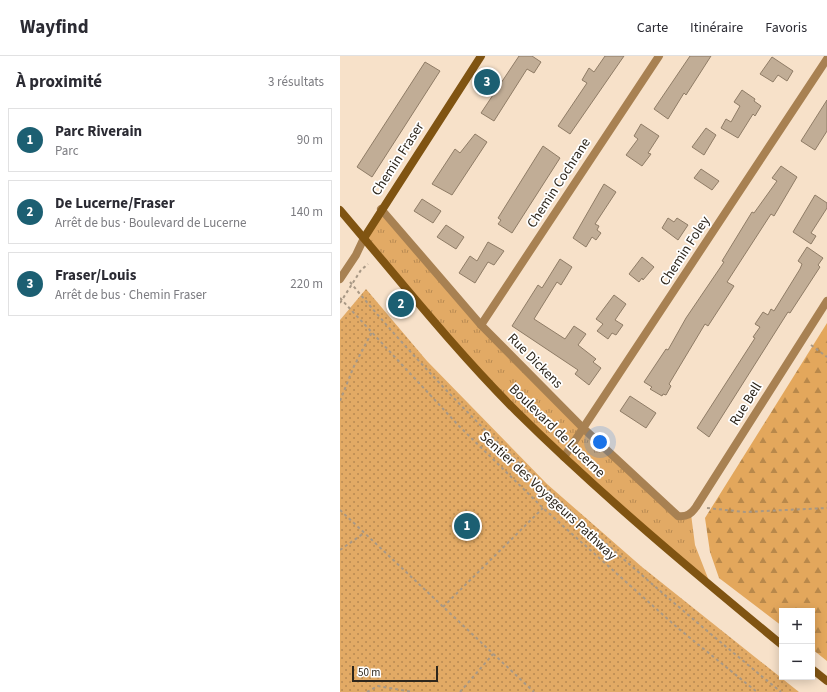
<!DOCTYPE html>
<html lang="fr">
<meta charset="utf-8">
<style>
:root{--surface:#fff;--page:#f2f2f3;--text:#2b2b33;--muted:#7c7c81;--line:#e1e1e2;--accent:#1c5f72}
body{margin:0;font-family:"Source Sans 3",sans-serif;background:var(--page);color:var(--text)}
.controls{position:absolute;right:12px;bottom:12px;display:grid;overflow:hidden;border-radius:0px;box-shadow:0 2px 10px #0003}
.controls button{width:36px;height:36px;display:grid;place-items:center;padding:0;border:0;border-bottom:1px solid var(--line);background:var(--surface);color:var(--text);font:20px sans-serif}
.scale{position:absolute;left:12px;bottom:10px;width:86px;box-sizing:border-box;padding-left:4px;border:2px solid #2d261c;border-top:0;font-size:11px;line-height:14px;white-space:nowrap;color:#2d261c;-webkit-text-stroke:3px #fff;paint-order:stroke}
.you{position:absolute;left:260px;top:386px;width:14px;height:14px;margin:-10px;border:3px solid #fff;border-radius:50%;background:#1a73e8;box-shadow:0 0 0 6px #1a73e833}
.badge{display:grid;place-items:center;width:26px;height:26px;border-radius:50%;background:var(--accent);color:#fff;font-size:13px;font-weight:700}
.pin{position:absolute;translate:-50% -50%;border:2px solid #fff;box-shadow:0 1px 4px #0006}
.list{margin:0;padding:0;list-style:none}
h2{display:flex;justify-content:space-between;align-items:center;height:52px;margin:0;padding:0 16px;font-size:17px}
h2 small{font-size:13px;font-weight:400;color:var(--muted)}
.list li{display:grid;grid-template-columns:26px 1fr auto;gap:12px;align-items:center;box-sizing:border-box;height:64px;margin:0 8px 8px;padding:0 8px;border:1px solid var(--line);border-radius:0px}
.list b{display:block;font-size:15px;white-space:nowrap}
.list p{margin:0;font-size:13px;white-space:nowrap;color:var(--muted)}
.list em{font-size:13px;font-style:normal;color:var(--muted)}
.map{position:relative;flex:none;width:487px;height:636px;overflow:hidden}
header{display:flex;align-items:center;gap:24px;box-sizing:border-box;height:56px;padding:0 20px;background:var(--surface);border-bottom:1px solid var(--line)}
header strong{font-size:19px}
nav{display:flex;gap:22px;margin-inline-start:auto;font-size:14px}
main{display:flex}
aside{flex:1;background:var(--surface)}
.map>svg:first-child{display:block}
.grass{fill:url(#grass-tufts)}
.forest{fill:url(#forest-firs)}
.park{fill:url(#park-dots)}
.building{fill:#c1ad96;stroke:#8f7c66}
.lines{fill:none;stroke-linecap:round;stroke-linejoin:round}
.path{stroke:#a89885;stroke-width:2;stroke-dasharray:3 3;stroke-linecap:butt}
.street{stroke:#a88152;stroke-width:8}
.secondary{stroke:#805412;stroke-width:8}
.labels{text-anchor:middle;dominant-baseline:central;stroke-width:3.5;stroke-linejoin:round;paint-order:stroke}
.street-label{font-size:14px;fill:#2d261c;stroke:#fff}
</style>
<header>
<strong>Wayfind</strong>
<nav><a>Carte</a><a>Itinéraire</a><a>Favoris</a></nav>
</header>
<main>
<aside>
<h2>À proximité<small>3 résultats</small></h2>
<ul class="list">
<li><span class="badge">1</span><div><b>Parc Riverain</b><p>Parc</p></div><em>90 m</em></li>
<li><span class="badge">2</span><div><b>De Lucerne/Fraser</b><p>Arrêt de bus · Boulevard de Lucerne</p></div><em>140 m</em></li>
<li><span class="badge">3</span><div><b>Fraser/Louis</b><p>Arrêt de bus · Chemin Fraser</p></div><em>220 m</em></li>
</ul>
</aside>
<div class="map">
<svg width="487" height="636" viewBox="0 0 487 636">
<defs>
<pattern id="grass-tufts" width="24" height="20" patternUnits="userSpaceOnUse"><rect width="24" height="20" fill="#e2aa65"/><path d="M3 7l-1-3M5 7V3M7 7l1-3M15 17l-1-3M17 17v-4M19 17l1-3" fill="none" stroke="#b88a52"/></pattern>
<pattern id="forest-firs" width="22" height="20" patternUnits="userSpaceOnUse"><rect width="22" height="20" fill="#e3a75c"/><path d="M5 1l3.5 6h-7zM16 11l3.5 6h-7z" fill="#b8884b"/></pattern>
<pattern id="park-dots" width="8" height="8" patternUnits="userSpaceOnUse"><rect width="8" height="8" fill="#e2aa65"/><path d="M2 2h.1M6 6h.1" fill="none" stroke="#b88a52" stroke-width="1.8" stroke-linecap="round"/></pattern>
</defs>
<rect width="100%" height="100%" fill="#f7e1c9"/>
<!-- grass -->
<polygon class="grass" points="41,153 141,269 333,456 351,458 355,489 371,530 176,355 24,182"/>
<!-- forest -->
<polygon class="forest" points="487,267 487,605 472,593 472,555 442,555 442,570 379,522 370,496 365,462"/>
<!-- park -->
<polygon class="park" points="26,233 87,305 207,428 302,511 459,636 0,636 0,264"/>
<!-- building -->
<g class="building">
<polygon points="179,0 192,0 201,6 194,17 187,13 154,65 141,57"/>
<polygon points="265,0 284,0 230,78 218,70 247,27 242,24 249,12 254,16"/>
<polygon points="350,0 371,0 346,39 344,37 328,63 314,53"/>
<polygon points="432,1 453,15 447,25 438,19 433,26 420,18"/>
<polygon points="85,6 100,15 32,121 17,111"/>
<polygon points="402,34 415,43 414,45 421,50 415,60 413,58 398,82 381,72 386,63 391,66 400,50 394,46"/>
<polygon points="487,44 487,75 475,94 461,85"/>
<polygon points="301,68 319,80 308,97 311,98 302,110 286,99 298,83 294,80"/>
<polygon points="366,72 376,79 364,99 352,91"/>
<polygon points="135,78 147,86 112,139 92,128 115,93 120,97"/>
<polygon points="203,90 220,102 172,177 158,168 161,164 158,162"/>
<polygon points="441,110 457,121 434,160 431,158 387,226 394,230 368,270 365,268 329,328 331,330 326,339 323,338 322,340 310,333 312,331 304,326 326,293 328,294 346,262 384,206 382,205 412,156 414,157 437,125 432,122"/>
<polygon points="361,113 379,125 372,134 354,122"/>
<polygon points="264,128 276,136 255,168 259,170 257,174 261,177 256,184 252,181 246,191 233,182"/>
<polygon points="475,139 487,147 487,152 471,177 476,180 471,188 453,176"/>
<polygon points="82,143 101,155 93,167 74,155"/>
<polygon points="328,162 334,166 337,162 348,169 338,184 322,172"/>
<polygon points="106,169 124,181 116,193 97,181"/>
<polygon points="148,186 164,195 154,209 148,206 135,227 119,217 130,200 137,205"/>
<polygon points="467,191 483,202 478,209 480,211 450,257 448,256 369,381 357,372 415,282 413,281 420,271 415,268 423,256 428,259 431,253 434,255 460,213 462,208 458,205"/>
<polygon points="302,201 314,211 303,224 302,222 299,226 289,218"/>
<polygon points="220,203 232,211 221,229 217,226 194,263 225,283 234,270 246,278 238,289 256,303 253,306 261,312 249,329 235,318 238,314 172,270 198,229 202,232"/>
<polygon points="274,239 286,248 275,264 283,269 276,279 272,277 268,283 257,275 263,268 256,263"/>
<polygon points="290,340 316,357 306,372 280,355"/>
</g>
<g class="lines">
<!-- path -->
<g class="path">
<path d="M10,226c127,154 277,284 431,410"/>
<polyline points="0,242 119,370 203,452 339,573 417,636"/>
<polyline points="0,247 21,214 28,208"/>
<polyline points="471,289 487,301"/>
<polyline points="0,345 14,310 32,276"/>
<polyline points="367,452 405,456 487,452"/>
<polyline points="0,454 194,636"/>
<polyline points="0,494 24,477"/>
<polyline points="103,551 203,452"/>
<polyline points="27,636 38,630 73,636"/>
<polyline points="120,636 153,598"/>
</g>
<!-- street -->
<g class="street">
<path d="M41,153l100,116 102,103 95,88c9,1 13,-2 18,-9l131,-206"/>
<polyline points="0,223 16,199 24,182"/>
<polyline points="141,269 319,0"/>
<polyline points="224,401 487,3"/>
</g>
<!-- secondary -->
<g class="secondary">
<path d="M0,154c58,68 114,139 177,202 84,83 174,158 265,233"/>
<polyline points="24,182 141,0"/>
<polyline points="472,613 487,625"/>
</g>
</g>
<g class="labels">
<!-- street labels -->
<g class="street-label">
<text transform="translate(58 103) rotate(-57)">Chemin Fraser</text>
<text transform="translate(219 127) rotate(-57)">Chemin Cochrane</text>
<text transform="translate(345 195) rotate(-57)">Chemin Foley</text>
<text transform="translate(195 305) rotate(45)">Rue Dickens</text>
<text transform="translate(406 348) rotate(-58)">Rue Bell</text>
<text transform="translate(217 375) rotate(44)">Boulevard de Lucerne</text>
<text transform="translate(208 440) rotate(43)">Sentier des Voyageurs Pathway</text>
</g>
</g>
</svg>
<div class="controls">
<button>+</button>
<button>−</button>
</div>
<div class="scale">50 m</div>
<div class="you"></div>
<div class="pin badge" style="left:127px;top:470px">1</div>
<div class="pin badge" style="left:61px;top:248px">2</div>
<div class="pin badge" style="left:147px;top:26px">3</div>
</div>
</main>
